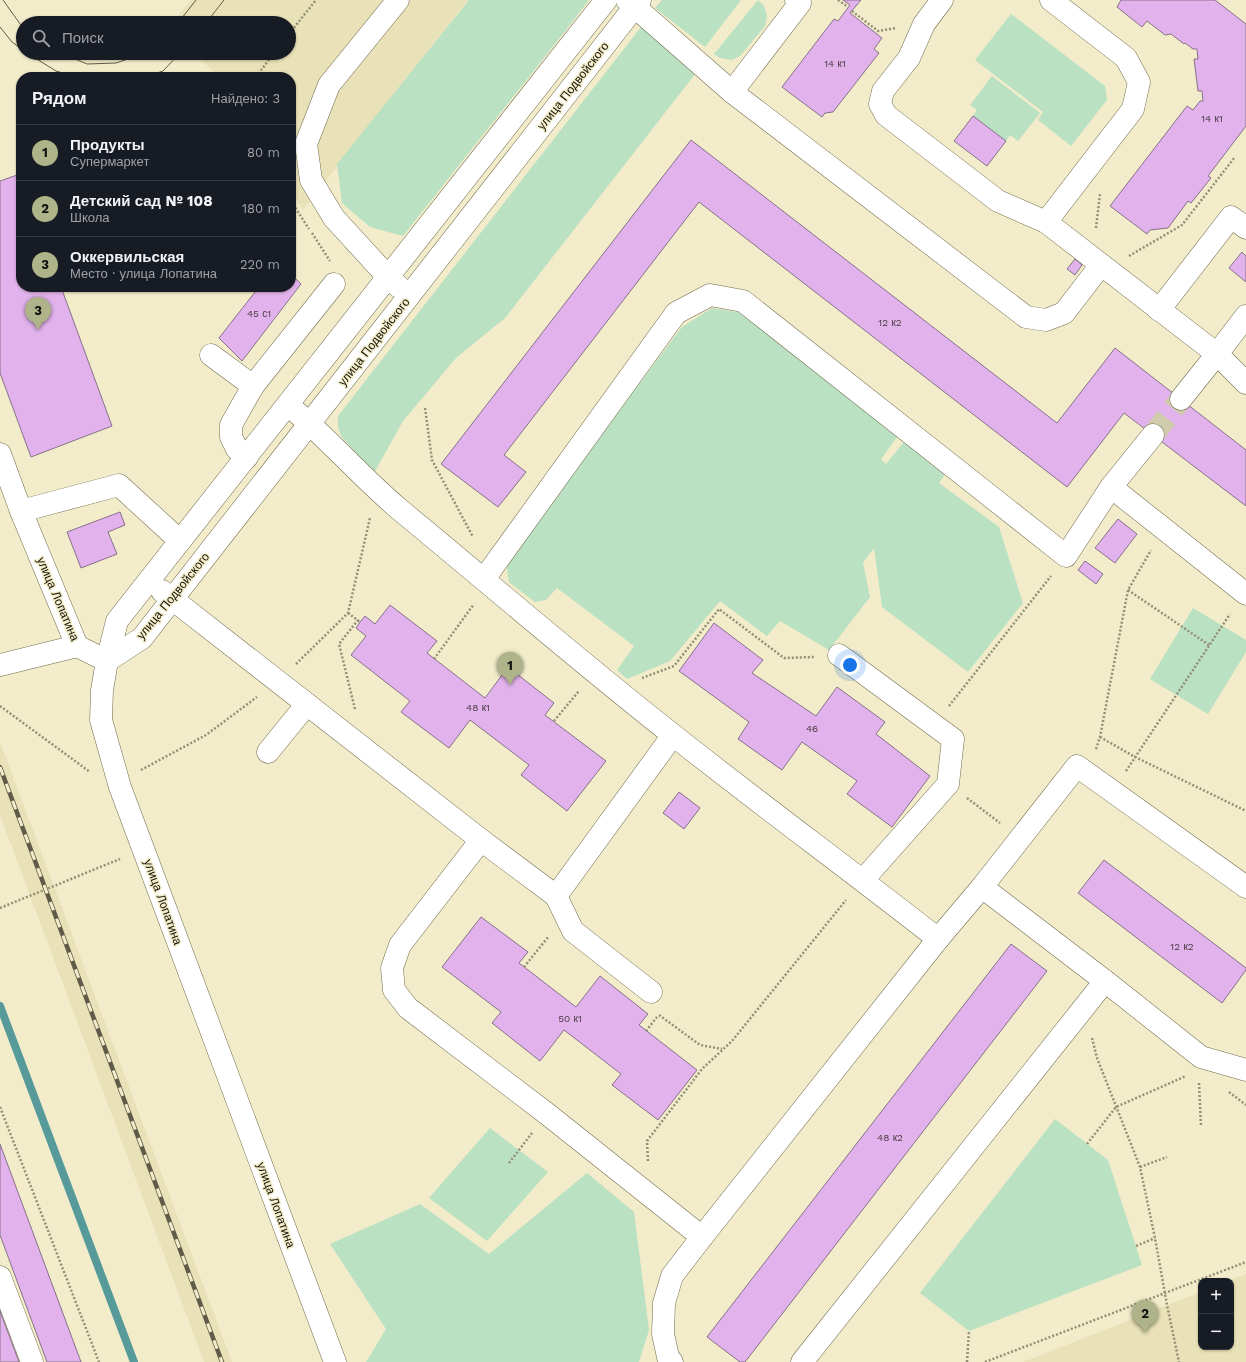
<!DOCTYPE html>
<html lang="ru">
<meta charset="utf-8">
<style>
:root{--surface:#171b24;--page:#20242c;--text:#f1f3f6;--muted:#9ea1a6;--line:#363941;--accent:#aeb389}
body{margin:0;font-family:"Work Sans",sans-serif;background:var(--page);color:var(--text)}
.controls{position:absolute;right:12px;bottom:12px;display:grid;overflow:hidden;border-radius:8px;box-shadow:0 1px 3px #0004}
.controls button{width:36px;height:36px;display:grid;place-items:center;padding:0;border:0;border-bottom:1px solid var(--line);background:var(--surface);color:var(--text);font:20px sans-serif}
.you{position:absolute;left:850px;top:665px;width:14px;height:14px;margin:-10px;border:3px solid #fff;border-radius:50%;background:#1a73e8;box-shadow:0 0 0 6px #1a73e833}
.badge{display:grid;place-items:center;width:26px;height:26px;border-radius:50%;background:var(--accent);color:#111;font-size:13px;font-weight:700}
.pin{position:absolute;translate:-50% -33px;filter:drop-shadow(0 1px 2px #0008)}
.pin::after{content:'';position:absolute;top:21px;width:14px;height:12px;background:inherit;clip-path:polygon(0 0,100% 0,50% 100%)}
.list{margin:0;padding:0;list-style:none}
h2{display:flex;justify-content:space-between;align-items:center;height:52px;margin:0;padding:0 16px;font-size:17px}
h2 small{font-size:13px;font-weight:400;color:var(--muted)}
.list li{display:grid;grid-template-columns:26px 1fr auto;gap:12px;align-items:center;box-sizing:border-box;height:56px;padding:0 16px;border-top:1px solid var(--line)}
.list b{display:block;font-size:15px;white-space:nowrap}
.list p{margin:0;font-size:13px;white-space:nowrap;color:var(--muted)}
.list em{font-size:13px;font-style:normal;color:var(--muted)}
.icon{flex:none;width:22px;height:22px;fill:none;stroke:currentColor;stroke-width:2;stroke-linecap:round;stroke-linejoin:round}
.map{position:relative;flex:none;width:1246px;height:1362px;overflow:hidden}
.search{position:absolute;background:var(--surface);box-shadow:0 1px 3px #0004;left:16px;top:16px;width:280px;height:44px;display:flex;align-items:center;gap:10px;box-sizing:border-box;padding:0 14px;border-radius:22px;color:var(--muted);font-size:15px}
.panel{position:absolute;background:var(--surface);box-shadow:0 1px 3px #0004;left:16px;top:72px;width:280px;height:220px;border-radius:16px}
.map>svg:first-child{display:block}
.built{fill:#e9e1b7}
.green{fill:#b9e1c2}
.lines{fill:none;stroke-linecap:round;stroke-linejoin:round}
.stream{stroke:#569a9a;stroke-width:8}
.building{fill:#e1b2eb;stroke:#86718a}
.minor-tunnel{stroke:#d1cbad;stroke-width:22;stroke-dasharray:22 11;stroke-linecap:butt}
.minor-casing{stroke:#716b4d;stroke-width:23}
.path{stroke:#938f76;stroke-width:2.5;stroke-dasharray:2 2;stroke-linecap:butt}
.minor{stroke:#fff;stroke-width:22}
.tram{stroke:#5f5b48;stroke-width:1}
.rail-casing{stroke:#5f5b48;stroke-width:4.5}
.rail{stroke:#f2ecca;stroke-width:3;stroke-dasharray:9;stroke-linecap:butt}
.labels{text-anchor:middle;dominant-baseline:central;stroke-width:3;stroke-linejoin:round;paint-order:stroke}
.number-label{font-size:10px;fill:#483a3f}
.street-label{font-size:12px;fill:#151206;stroke:#f2ecca}
</style>
<div class="map">
<svg width="1246" height="1362" viewBox="0 0 1246 1362">
<rect width="100%" height="100%" fill="#f2ecca"/>
<!-- built -->
<g class="built">
<polygon points="191,0 468,0 303,210 291,191 291,77 219,77 194,53 289,53 289,23 173,23"/>
<polygon points="0,742 232,1362 204,1362 0,815"/>
<polygon points="1246,1274 1246,1362 1023,1362 1201,1292 1201,1347 1231,1347 1231,1281 1228,1281"/>
</g>
<!-- green -->
<g class="green">
<polygon points="469,0 589,0 570,25 403,236 370,227 342,203 337,164"/>
<polygon points="662,0 741,0 705,47 655,8"/>
<polygon points="758,0 764,6 767,16 765,26 740,56 732,60 720,58 714,54"/>
<polygon points="1011,14 1105,86 1107,100 1071,146 1038,120 1043,112 975,60"/>
<polygon points="641,27 696,73 505,318 456,358 403,421 374,473 341,436 338,427 338,416"/>
<polygon points="992,76 1040,113 1018,141 1010,135 1006,141 973,116 977,110 970,105"/>
<polygon points="712,308 743,313 898,436 881,459 886,464 908,437 949,469 939,483 999,527 1023,603 968,672 882,607 874,548 863,563 870,597 829,650 780,621 767,636 720,601 670,661 627,679 617,670 634,646 557,588 546,600 535,602 509,582 507,569 508,559 682,327"/>
<polygon points="1193,608 1246,640 1246,652 1208,714 1150,679"/>
<polygon points="1055,1119 1108,1160 1142,1265 969,1331 920,1293"/>
<polygon points="490,1128 548,1172 487,1241 429,1198"/>
<polygon points="587,1173 634,1212 649,1330 639,1362 366,1362 386,1329 330,1244 420,1204 489,1254"/>
</g>
<g class="lines">
<!-- stream -->
<polyline class="stream" points="0,1006 134,1362"/>
</g>
<!-- building -->
<g class="building">
<polygon points="843,0 861,0 850,13 882,38 874,49 879,53 833,112 825,113 822,117 782,87 834,19 838,21 850,5"/>
<polygon points="1121,0 1215,0 1246,24 1246,126 1208,176 1211,178 1191,203 1188,201 1168,228 1150,230 1147,234 1110,206 1187,106 1193,110 1200,101 1203,101 1202,91 1198,91 1194,59 1198,59 1197,49 1193,49 1185,43 1184,44 1171,34 1165,35 1147,21 1142,27 1117,7"/>
<polygon points="973,116 1006,141 987,166 954,141"/>
<polygon points="691,140 1057,423 1115,348 1246,450 1246,506 1124,413 1067,487 699,202 504,455 526,472 498,507 441,464"/>
<polygon points="20,174 21,178 21,287 61,287 112,426 31,457 0,373 0,181"/>
<polygon points="1242,252 1246,256 1246,282 1229,268"/>
<polygon points="1075,259 1082,265 1075,275 1067,269"/>
<polygon points="291,274 301,284 242,361 219,338 259,287 291,287"/>
<polygon points="120,512 125,525 108,532 117,554 81,568 67,532"/>
<polygon points="1118,519 1137,534 1115,563 1095,548"/>
<polygon points="1085,561 1103,574 1096,584 1078,570"/>
<polygon points="390,605 437,641 427,653 485,698 508,667 554,703 545,715 606,761 567,811 521,775 529,765 470,720 449,748 401,712 410,701 351,655 366,636 356,628 360,622 365,616 375,624"/>
<polygon points="714,623 763,660 752,673 816,716 837,687 885,722 876,734 930,776 892,827 847,794 857,781 802,742 782,770 738,739 749,722 679,671"/>
<polygon points="679,792 700,808 684,829 663,813"/>
<polygon points="1104,860 1246,968 1246,970 1222,1003 1078,893"/>
<polygon points="481,917 528,952 519,963 576,1007 600,976 648,1014 639,1025 697,1070 658,1120 612,1085 621,1074 564,1030 540,1061 492,1023 501,1012 442,967"/>
<polygon points="1011,944 1047,971 745,1362 740,1362 707,1337"/>
<polygon points="0,1144 81,1362 47,1362 0,1235"/>
<polygon points="0,1311 19,1362 0,1362"/>
</g>
<g class="lines">
<!-- minor-tunnel -->
<polyline class="minor-tunnel" points="1153,435 1181,399"/>
<defs>
<g id="minor">
<polyline points="398,0 329,85 306,144 311,180 334,218 388,277 399,287"/>
<polyline points="627,0 732,92 1026,317 1046,320 1064,313 1101,265"/>
<polyline points="942,0 924,24 909,58 883,91 880,104 886,115 998,201 1046,222 1217,354 1181,399"/>
<polyline points="732,92 800,3 796,0"/>
<polyline points="1046,222 1133,109 1139,82 1126,58 1051,0"/>
<polyline points="1159,310 1231,217 1246,228"/>
<polyline points="1246,316 1217,354 1246,383"/>
<polyline points="211,355 253,386"/>
<path d="M288,405c39,32 72,71 111,104 91,75 181,153 274,226 87,69 177,135 265,204l44,-52 123,94 96,76 45,13"/>
<polyline points="0,454 21,511 77,646 107,661"/>
<polyline points="247,457 237,449 231,437 231,425 253,386 334,284"/>
<polyline points="1111,487 1246,594"/>
<polyline points="21,511 119,485 180,541"/>
<polyline points="484,579 676,313 710,295 743,301 1066,556 1111,487 1153,435"/>
<polyline points="162,591 481,840 556,896 673,735"/>
<polyline points="839,655 953,739 948,784 863,880"/>
<polyline points="107,661 142,638 640,0"/>
<polyline points="0,665 77,646"/>
<polyline points="268,752 307,704"/>
<polyline points="481,840 400,945 392,968 394,990 408,1008 546,1113 702,1237"/>
<polyline points="982,887 1077,766 1246,887"/>
<polyline points="556,896 573,931 651,992"/>
<polyline points="0,1277 32,1362"/>
<polyline points="335,1362 120,787 101,720 102,690 107,661 117,621 606,0"/>
<polyline points="672,1362 668,1357 663,1334 664,1303 672,1276 702,1237 938,939"/>
<polyline points="802,1362 1105,981"/>
</g>
</defs>
<!-- minor casing -->
<use href="#minor" class="minor-casing"/>
<!-- path -->
<g class="path">
<polyline points="838,0 848,7"/>
<polyline points="852,11 878,31 896,28"/>
<polyline points="289,34 316,0"/>
<polyline points="256,77 274,53"/>
<polyline points="291,201 309,229"/>
<polyline points="1096,228 1100,194"/>
<polyline points="312,233 330,261"/>
<polyline points="1129,256 1182,225 1235,157"/>
<polyline points="425,408 432,460 473,537"/>
<polyline points="1128,590 1209,645"/>
<polyline points="348,613 360,622"/>
<polyline points="434,659 474,604"/>
<polyline points="296,664 348,613 370,518"/>
<polyline points="642,678 674,666 719,609 784,658 814,657"/>
<polyline points="0,706 90,772"/>
<polyline points="949,706 1051,576"/>
<polyline points="355,709 339,644 358,620"/>
<polyline points="554,721 579,691"/>
<polyline points="1100,737 1135,757 1246,811"/>
<polyline points="1096,749 1100,737 1128,590 1151,550"/>
<polyline points="141,770 206,735 257,697"/>
<polyline points="1126,771 1230,614"/>
<polyline points="967,798 1000,823"/>
<polyline points="0,908 120,859"/>
<polyline points="524,967 549,936"/>
<polyline points="659,1015 700,1045 722,1049"/>
<polyline points="646,1031 657,1017"/>
<polyline points="1092,1038 1097,1058 1140,1167 1155,1238 1167,1305 1179,1362"/>
<polyline points="1199,1083 1201,1127"/>
<polyline points="1229,1092 1246,1105"/>
<polyline points="0,1107 99,1362"/>
<polyline points="1087,1144 1116,1107 1186,1076"/>
<polyline points="648,1161 647,1141 702,1069 732,1041 846,900"/>
<polyline points="509,1163 532,1133"/>
<polyline points="1140,1167 1167,1157"/>
<polyline points="1136,1246 1155,1238"/>
<polyline points="967,1362 969,1331"/>
<polyline points="985,1362 1246,1262"/>
</g>
<!-- minor -->
<use href="#minor" class="minor"/>
<!-- tram -->
<g class="tram">
<polyline points="3,0 23,28"/>
<polyline points="178,23 196,0"/>
<polyline points="206,23 224,0"/>
<polyline points="0,27 12,42 23,50"/>
<polyline points="27,53 56,71 76,77"/>
<polyline points="61,53 87,64 116,63 146,53"/>
<polyline points="145,77 163,71 180,53"/>
</g>
<defs>
<polyline id="rail" points="0,767 222,1362"/>
</defs>
<!-- rail casing -->
<use href="#rail" class="rail-casing"/>
<!-- rail -->
<use href="#rail" class="rail"/>
</g>
<g class="labels">
<!-- number labels -->
<g class="number-label">
<text x="835" y="63">14 к1</text>
<text x="1212" y="118">14 к1</text>
<text x="259" y="313">45 с1</text>
<text x="890" y="322">12 к2</text>
<text x="478" y="707">48 к1</text>
<text x="812" y="728">46</text>
<text x="1182" y="946">12 к2</text>
<text x="570" y="1018">50 к1</text>
<text x="890" y="1137">48 к2</text>
</g>
<!-- street labels -->
<g class="street-label">
<text transform="translate(573 86) rotate(-52)">улица Подвойского</text>
<text transform="translate(374 342) rotate(-52)">улица Подвойского</text>
<text transform="translate(173 596) rotate(-51)">улица Подвойского</text>
<text transform="translate(58 599) rotate(67)">улица Лопатина</text>
<text transform="translate(163 902) rotate(70)">улица Лопатина</text>
<text transform="translate(276 1205) rotate(70)">улица Лопатина</text>
</g>
</g>
</svg>
<div class="controls">
<button>+</button>
<button>−</button>
</div>
<div class="you"></div>
<div class="pin badge" style="left:510px;top:685px">1</div>
<div class="pin badge" style="left:1145px;top:1333px">2</div>
<div class="pin badge" style="left:38px;top:330px">3</div>
<div class="search"><svg class="icon" aria-label="search" viewBox="0 0 24 24"><circle cx="10" cy="10" r="6"/><path d="M15 15l6 6"/></svg>Поиск</div>
<section class="panel">
<h2>Рядом<small>Найдено: 3</small></h2>
<ul class="list">
<li><span class="badge">1</span><div><b>Продукты</b><p>Супермаркет</p></div><em>80 m</em></li>
<li><span class="badge">2</span><div><b>Детский сад № 108</b><p>Школа</p></div><em>180 m</em></li>
<li><span class="badge">3</span><div><b>Оккервильская</b><p>Место · улица Лопатина</p></div><em>220 m</em></li>
</ul>
</section>
</div>
